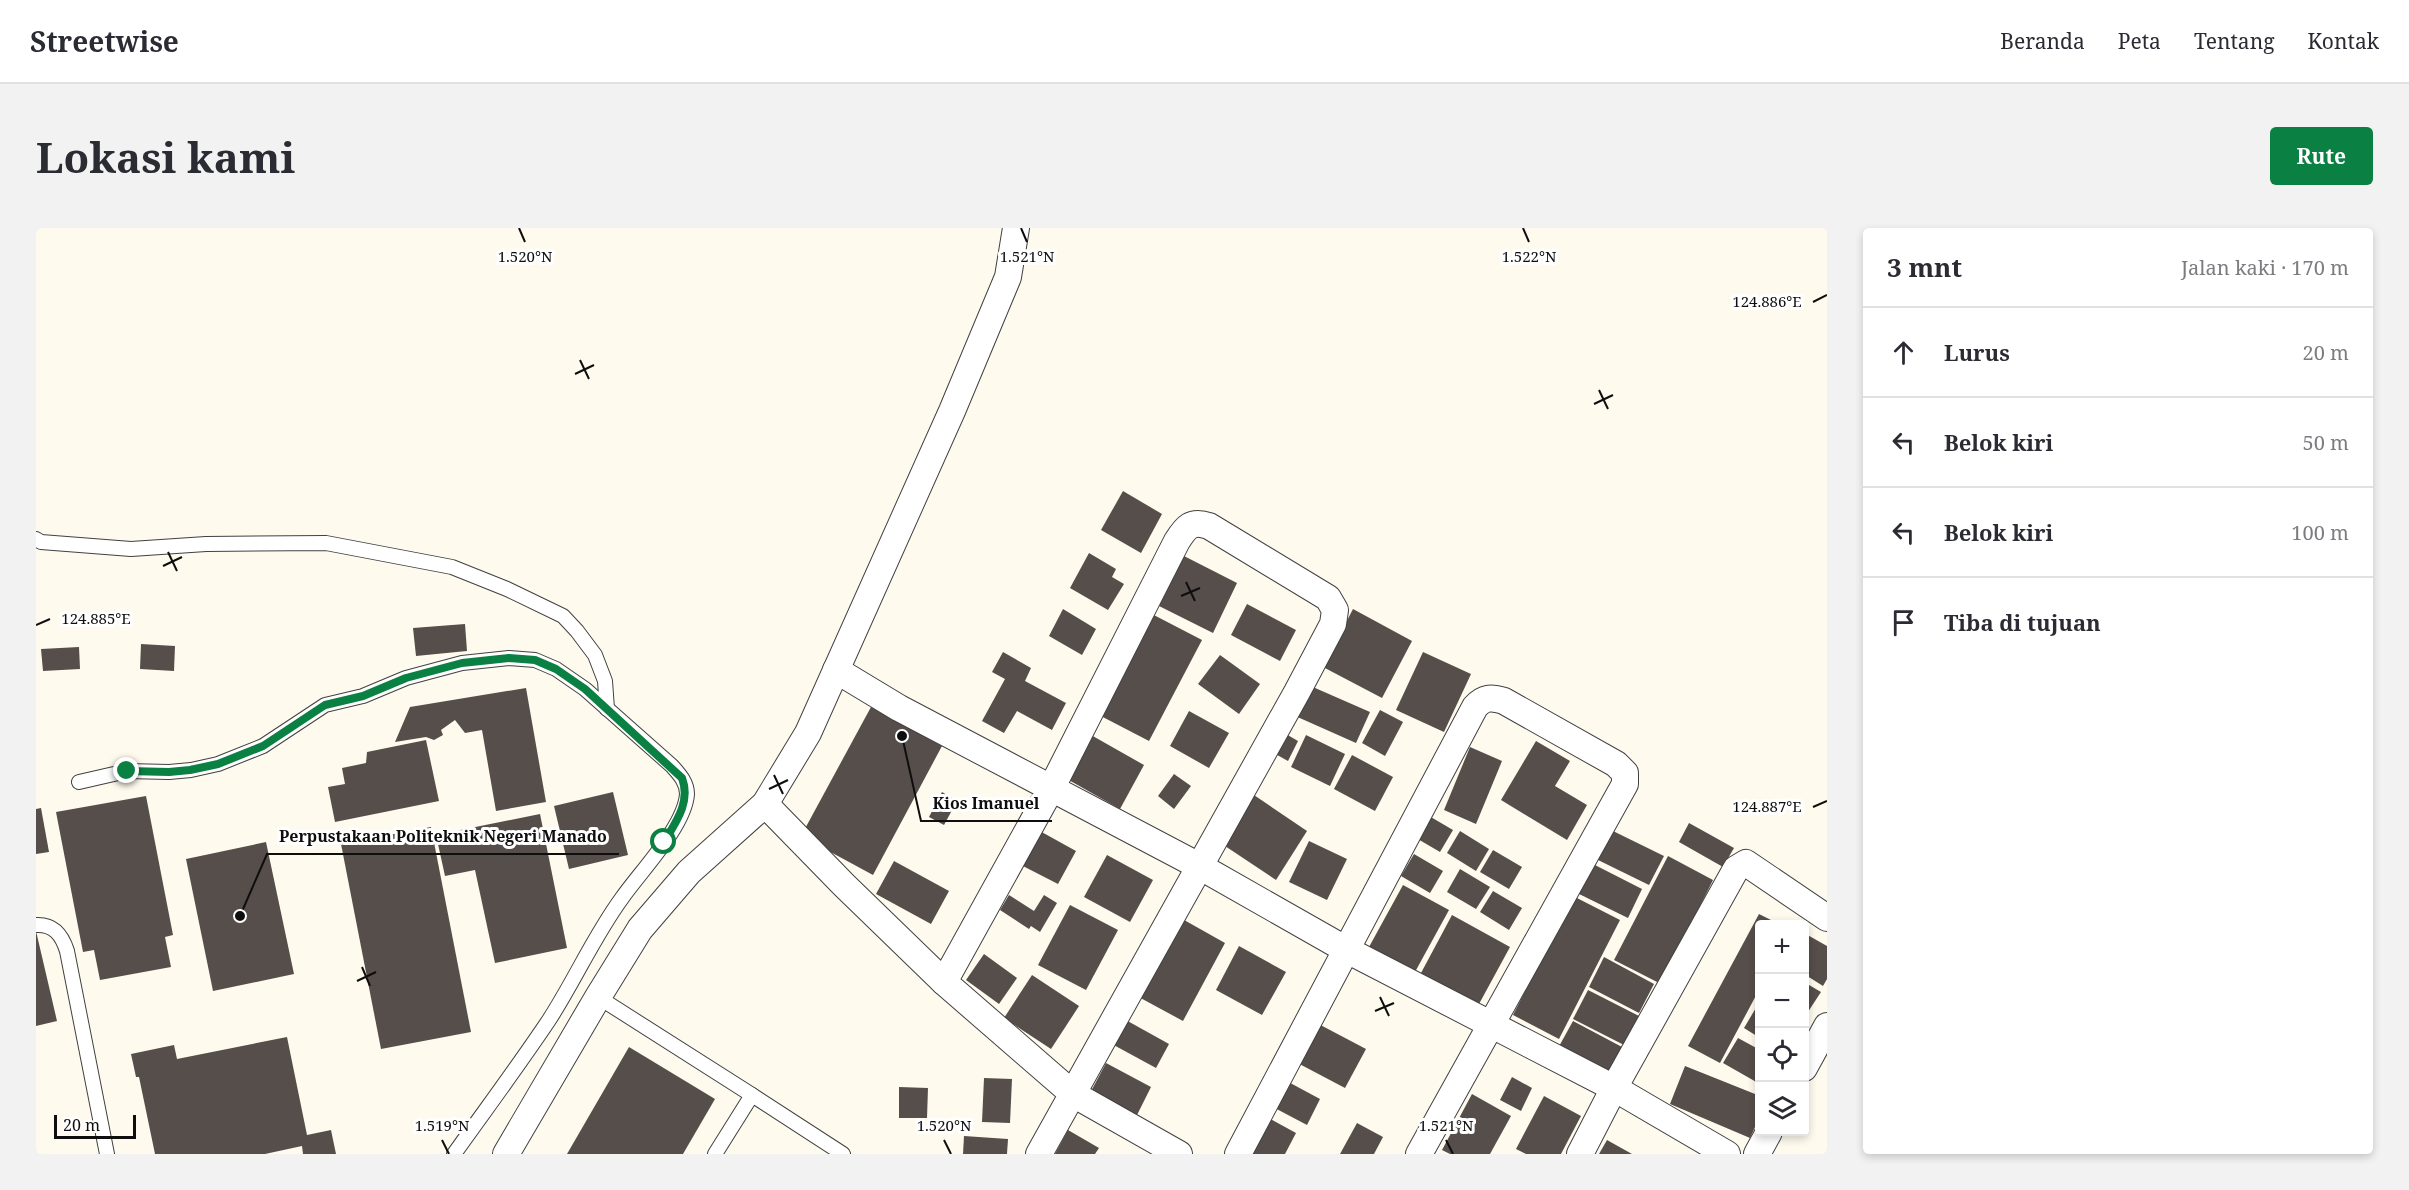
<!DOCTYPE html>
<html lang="id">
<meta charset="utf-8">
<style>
:root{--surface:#fff;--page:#f2f2f3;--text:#2b2b33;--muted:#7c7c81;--line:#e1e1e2;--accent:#0b8043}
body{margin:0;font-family:"Noto Serif",serif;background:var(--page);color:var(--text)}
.controls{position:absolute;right:18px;bottom:18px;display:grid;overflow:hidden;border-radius:6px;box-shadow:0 3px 9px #0003}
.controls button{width:54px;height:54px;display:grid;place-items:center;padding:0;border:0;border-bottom:2px solid var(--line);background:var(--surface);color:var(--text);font:30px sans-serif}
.scale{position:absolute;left:18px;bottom:15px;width:82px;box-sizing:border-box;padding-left:6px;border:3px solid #0e0e0e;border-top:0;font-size:16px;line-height:21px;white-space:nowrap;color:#0e0e0e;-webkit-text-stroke:4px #fff;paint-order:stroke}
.stop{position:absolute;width:18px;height:18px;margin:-14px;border:4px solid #0b8043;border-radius:50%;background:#fff}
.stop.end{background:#0b8043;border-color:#fff;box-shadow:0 2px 6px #0008}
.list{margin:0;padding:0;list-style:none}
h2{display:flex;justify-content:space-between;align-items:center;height:78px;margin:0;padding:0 24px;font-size:26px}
h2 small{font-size:20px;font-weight:400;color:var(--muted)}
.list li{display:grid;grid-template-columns:39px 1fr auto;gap:18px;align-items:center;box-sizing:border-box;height:90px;padding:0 24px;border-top:2px solid var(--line)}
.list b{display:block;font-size:22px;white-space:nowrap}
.list em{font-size:20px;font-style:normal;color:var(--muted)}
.icon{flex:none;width:33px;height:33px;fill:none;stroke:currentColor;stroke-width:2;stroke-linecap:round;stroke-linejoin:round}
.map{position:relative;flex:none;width:1791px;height:926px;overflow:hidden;border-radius:6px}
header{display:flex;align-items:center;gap:36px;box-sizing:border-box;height:84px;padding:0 30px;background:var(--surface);border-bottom:2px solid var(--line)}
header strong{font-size:28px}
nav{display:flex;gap:33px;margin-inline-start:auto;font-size:21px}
.intro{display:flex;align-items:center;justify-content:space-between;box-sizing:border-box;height:144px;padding:0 36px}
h1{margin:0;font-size:42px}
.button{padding:15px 27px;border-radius:6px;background:var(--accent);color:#fff;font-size:21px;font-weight:700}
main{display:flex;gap:36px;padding:0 36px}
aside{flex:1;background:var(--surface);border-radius:6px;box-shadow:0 3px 9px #0003}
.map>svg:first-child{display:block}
.building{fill:#564e4a}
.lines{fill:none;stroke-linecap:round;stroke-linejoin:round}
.lane-casing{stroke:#414141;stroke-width:16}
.street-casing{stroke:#414141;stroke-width:28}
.lane{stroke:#fff;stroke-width:14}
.street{stroke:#fff;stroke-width:26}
.route{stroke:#0b8043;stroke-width:8}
.ticks{fill:none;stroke:#0e0e0e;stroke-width:2}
.ticks-label{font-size:15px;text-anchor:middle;fill:#0e0e0e;stroke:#fff;stroke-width:6;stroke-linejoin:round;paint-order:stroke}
.leader{fill:none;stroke:#0e0e0e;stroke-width:2}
.callout-dot{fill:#0e0e0e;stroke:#fff;stroke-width:2}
.callout-label{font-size:16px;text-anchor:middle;font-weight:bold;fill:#0e0e0e;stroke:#fff;stroke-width:6;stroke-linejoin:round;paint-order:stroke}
</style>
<header>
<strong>Streetwise</strong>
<nav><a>Beranda</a><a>Peta</a><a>Tentang</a><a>Kontak</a></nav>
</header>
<div class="intro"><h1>Lokasi kami</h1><a class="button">Rute</a></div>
<main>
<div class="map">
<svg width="1791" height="926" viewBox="0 0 1791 926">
<rect width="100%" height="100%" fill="#fffaee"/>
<!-- building -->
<g class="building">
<polygon points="1087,263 1126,286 1105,325 1065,302"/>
<polygon points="1053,325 1080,341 1076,349 1088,356 1072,382 1034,360"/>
<polygon points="1148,328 1201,355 1177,405 1123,378"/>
<polygon points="1211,376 1260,402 1244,433 1195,407"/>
<polygon points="1027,381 1060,401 1046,427 1013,408"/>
<polygon points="1317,381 1376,413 1346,470 1287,439"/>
<polygon points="1114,385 1166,412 1113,513 1061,486"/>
<polygon points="429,396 431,423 380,428 377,400"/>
<polygon points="105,416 139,418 138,443 104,441"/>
<polygon points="43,419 44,441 7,443 5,421"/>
<polygon points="967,424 995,440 989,453 1030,475 1016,502 981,483 968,505 946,493 969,451 956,444"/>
<polygon points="1387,424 1435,446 1408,504 1360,482"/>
<polygon points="1184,427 1224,456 1203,486 1162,456"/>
<polygon points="1270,456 1334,484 1320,515 1257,487"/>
<polygon points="490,460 510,574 460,583 446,502 429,505 419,492 405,502 407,507 398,512 390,509 359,514 374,479"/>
<polygon points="835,479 906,518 837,647 765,608"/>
<polygon points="1344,482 1367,494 1349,528 1326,515"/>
<polygon points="1153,483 1193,505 1173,540 1134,518"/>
<polygon points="1243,502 1262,513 1252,533 1232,522"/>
<polygon points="1055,507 1108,537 1084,581 1031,551"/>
<polygon points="1270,507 1309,526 1294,558 1255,539"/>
<polygon points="390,512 403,573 299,594 292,559 309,556 306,540 330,535 331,524"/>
<polygon points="1500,513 1534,533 1519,558 1551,577 1531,612 1465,572"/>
<polygon points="1434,519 1466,533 1440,596 1408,582"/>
<polygon points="1316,527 1357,549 1339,583 1298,561"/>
<polygon points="1138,546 1155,558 1138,581 1122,568"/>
<polygon points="577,564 592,627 533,641 518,578"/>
<polygon points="906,564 921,573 908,597 893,589"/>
<polygon points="1215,565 1271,603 1240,652 1183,614"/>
<polygon points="110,568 137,707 129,709 135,739 64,752 58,722 47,724 20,584"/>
<polygon points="5,580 13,624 0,626 0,581"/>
<polygon points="1388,585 1417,602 1404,624 1375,607"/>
<polygon points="504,586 531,720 459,735 439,642 409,648 400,607"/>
<polygon points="1653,595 1698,620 1687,639 1643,614"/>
<polygon points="395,599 435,804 345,821 305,616"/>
<polygon points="1002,602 1040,623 1022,656 983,636"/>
<polygon points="1424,603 1453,621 1440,643 1411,625"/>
<polygon points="1577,603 1628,628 1613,657 1562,632"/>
<polygon points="1273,613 1311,631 1291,672 1253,654"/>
<polygon points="230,614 258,746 177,763 150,631"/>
<polygon points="1457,622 1486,639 1473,661 1444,644"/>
<polygon points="1378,626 1407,643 1394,665 1365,648"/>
<polygon points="1071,627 1117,652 1094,694 1048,669"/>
<polygon points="1632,628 1677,652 1625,756 1578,732"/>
<polygon points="858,633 913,663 895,696 840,666"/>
<polygon points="1555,635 1606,661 1592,690 1541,665"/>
<polygon points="1424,641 1454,659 1440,681 1411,664"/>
<polygon points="1367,657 1413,682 1379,744 1333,719"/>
<polygon points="1457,663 1486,680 1473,702 1444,684"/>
<polygon points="973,667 998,683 1008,667 1021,675 1004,704 995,698 993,701 964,682"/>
<polygon points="1537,668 1584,692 1523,811 1477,787"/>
<polygon points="1034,677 1082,702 1050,762 1002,737"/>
<polygon points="1723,686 1743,696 1724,696 1724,760 1684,835 1652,818"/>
<polygon points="1416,687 1474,719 1443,776 1385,745"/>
<polygon points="1141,688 1189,715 1147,793 1099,767"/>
<polygon points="0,703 21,793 0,798"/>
<polygon points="1768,705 1791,718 1791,751 1787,758 1768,746"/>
<polygon points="1203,718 1250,744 1226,787 1180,762"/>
<polygon points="948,726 981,750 963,776 930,752"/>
<polygon points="1568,729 1618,756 1603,785 1553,759"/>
<polygon points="996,747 1043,778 1015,821 968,790"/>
<polygon points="1768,754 1785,764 1768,790"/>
<polygon points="1552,762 1603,788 1588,817 1537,791"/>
<polygon points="1724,773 1724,810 1708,800"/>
<polygon points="1088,791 1133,816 1120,840 1074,815"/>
<polygon points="1275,792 1330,821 1309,860 1254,831"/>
<polygon points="1537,793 1586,819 1572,849 1521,822"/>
<polygon points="251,809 271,907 295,902 300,926 267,926 266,918 229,926 119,926 103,849 100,849 95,826 138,817 141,831"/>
<polygon points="1702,810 1724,822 1722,855 1687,835"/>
<polygon points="593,819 679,871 647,926 531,926"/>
<polygon points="1070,835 1115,859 1099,891 1053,867"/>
<polygon points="1649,838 1724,868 1724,888 1714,910 1634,876"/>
<polygon points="1476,849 1496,860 1485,883 1464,872"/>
<polygon points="948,850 976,851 974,895 946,894"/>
<polygon points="1245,850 1284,871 1271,897 1231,876"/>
<polygon points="863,859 892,860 891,890 863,890"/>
<polygon points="1436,866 1475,888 1454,926 1414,926 1406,922"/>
<polygon points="1508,868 1545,888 1525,926 1490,926 1480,921"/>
<polygon points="1229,888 1260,905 1249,926 1209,926"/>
<polygon points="1321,895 1347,909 1338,926 1304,926"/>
<polygon points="1032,902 1063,920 1059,926 1019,926"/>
<polygon points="928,908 972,911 971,926 927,926"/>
<polygon points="1571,912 1596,926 1563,926"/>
</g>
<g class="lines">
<defs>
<g id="lane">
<polyline points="0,311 5,314 95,321 170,316 290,315 416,339 471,361 527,388 541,403 559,427 569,453 571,481"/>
<path d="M43,554l48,-11 42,1 22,-2 27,-6 45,-18 62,-41 38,-9 43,-18 56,-15 47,-5 26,2 21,9 29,20 87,77c7,8 15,16 15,28 -2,32 -47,78 -65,104 -28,38 -47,82 -73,122 -30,45 -63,89 -95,134"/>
<path d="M0,697c18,-1 26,10 31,26l40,203"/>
<polyline points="562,769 716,867 679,926"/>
<polyline points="716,867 807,926"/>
</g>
<g id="street">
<polyline points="800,442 863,480 1163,638 1309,721 1578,860 1691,926"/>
<polyline points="729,576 808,657 908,754"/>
<polyline points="1768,840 1791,798"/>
<polyline points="470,926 562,769 604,701 653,644 729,576 772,505 916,183 972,49 980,0"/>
<path d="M1003,926l258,-462 36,-68 2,-14 -7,-12 -119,-72c-18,-6 -23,1 -32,15l-125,246 -108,195 129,112 106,60"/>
<path d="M1202,926l237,-447c9,-10 16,-10 29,-6l112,63 9,9v11l-206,370"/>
<polyline points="1544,926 1578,860 1700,641 1710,635 1791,690"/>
<polyline points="1721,926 1733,904"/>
</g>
</defs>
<!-- lane casing -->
<use href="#lane" class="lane-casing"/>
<!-- street casing -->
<use href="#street" class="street-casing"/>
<!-- lane -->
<use href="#lane" class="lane"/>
<!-- street -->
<use href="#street" class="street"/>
</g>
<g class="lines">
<!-- route -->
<path class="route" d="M91,543l42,1 21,-2 28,-6 45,-18 62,-41 38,-9 43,-18 56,-15 47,-5 26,2 21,9 29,20 97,89c9,24 -6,44 -18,64"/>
</g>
<!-- ticks -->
<path class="ticks" d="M483,0l6,14M985,0l6,14M1487,0l6,14M1777,74l14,-7M544,132l9,19M539,146l19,-9M1563,162l9,19M1558,176l19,-9M132,324l9,19M127,338l19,-9M1150,354l9,19M1145,368l19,-8M0,397l14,-6M738,547l9,19M733,561l19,-9M1777,579l14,-6M326,739l8,19M321,753l19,-9M1344,769l9,19M1339,783l19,-8M406,912l7,14M908,912l7,14M1410,912l7,14"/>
<g class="ticks-label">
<text x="489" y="34">1.520°N</text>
<text x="991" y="34">1.521°N</text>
<text x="1493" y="34">1.522°N</text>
<text x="1731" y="79">124.886°E</text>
<text x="60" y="396">124.885°E</text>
<text x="1731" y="584">124.887°E</text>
<text x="406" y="903">1.519°N</text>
<text x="908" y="903">1.520°N</text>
<text x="1410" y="903">1.521°N</text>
</g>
<!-- callouts -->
<path class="leader" d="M866 508L885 593H1016M204 688L231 626H583"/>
<g class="callout-dot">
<circle cx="866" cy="508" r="6"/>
<circle cx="204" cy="688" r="6"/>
</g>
<g class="callout-label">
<text x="950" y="581">Kios Imanuel</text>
<text x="407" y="614">Perpustakaan Politeknik Negeri Manado</text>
</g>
</svg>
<div class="controls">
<button>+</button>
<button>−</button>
<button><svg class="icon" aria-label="locate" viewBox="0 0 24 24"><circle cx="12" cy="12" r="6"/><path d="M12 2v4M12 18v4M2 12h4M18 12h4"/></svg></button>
<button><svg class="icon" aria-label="layers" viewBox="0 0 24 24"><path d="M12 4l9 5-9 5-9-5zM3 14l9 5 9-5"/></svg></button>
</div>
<div class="scale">20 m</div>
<div class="stop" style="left:628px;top:614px"></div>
<div class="stop end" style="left:91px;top:543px"></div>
</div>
<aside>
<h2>3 mnt<small>Jalan kaki · 170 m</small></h2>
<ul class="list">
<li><svg class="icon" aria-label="ahead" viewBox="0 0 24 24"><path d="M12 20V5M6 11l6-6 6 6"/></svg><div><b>Lurus</b></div><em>20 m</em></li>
<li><svg class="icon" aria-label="left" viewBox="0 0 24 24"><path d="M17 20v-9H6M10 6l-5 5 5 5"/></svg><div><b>Belok kiri</b></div><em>50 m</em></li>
<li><svg class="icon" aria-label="left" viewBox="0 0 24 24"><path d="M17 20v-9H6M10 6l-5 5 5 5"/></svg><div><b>Belok kiri</b></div><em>100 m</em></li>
<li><svg class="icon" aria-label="arrive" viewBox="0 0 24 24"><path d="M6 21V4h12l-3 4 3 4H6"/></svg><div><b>Tiba di tujuan</b></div></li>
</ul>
</aside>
</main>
